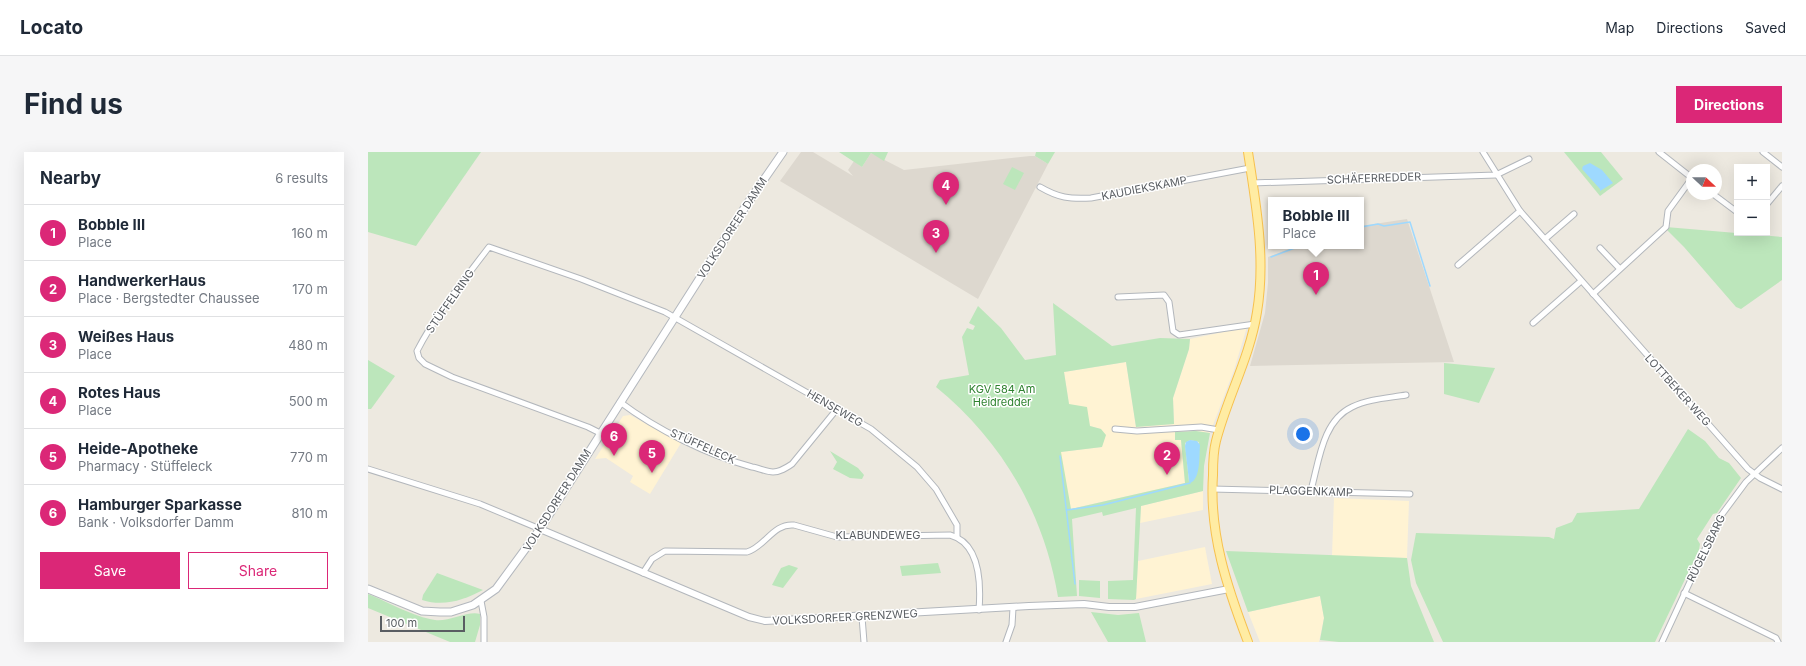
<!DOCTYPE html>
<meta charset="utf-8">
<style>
:root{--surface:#fff;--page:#f6f6f7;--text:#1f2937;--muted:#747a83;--line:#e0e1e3;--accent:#db2777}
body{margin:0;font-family:Inter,sans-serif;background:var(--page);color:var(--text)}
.controls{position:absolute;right:12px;top:12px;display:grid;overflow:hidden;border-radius:0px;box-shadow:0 4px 16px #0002}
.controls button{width:36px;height:36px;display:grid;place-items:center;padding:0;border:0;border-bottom:1px solid var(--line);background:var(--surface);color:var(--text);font:20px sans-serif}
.compass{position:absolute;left:1318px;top:12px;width:36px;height:36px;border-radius:50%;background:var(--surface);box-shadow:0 4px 16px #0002;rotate:112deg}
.scale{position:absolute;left:12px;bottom:10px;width:85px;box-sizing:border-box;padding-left:4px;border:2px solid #595d62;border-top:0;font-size:11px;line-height:14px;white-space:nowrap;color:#595d62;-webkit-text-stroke:3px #fff;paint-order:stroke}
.you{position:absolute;left:935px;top:282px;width:14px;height:14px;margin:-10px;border:3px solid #fff;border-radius:50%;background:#1a73e8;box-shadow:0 0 0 6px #1a73e833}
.badge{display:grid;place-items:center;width:26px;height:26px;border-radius:50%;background:var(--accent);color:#fff;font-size:13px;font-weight:700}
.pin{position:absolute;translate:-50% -33px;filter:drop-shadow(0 1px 2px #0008)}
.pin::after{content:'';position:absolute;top:21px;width:14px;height:12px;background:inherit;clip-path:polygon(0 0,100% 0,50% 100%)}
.popup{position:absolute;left:900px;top:45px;width:96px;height:52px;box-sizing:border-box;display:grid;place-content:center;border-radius:0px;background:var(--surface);filter:drop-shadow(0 1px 3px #0005);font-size:13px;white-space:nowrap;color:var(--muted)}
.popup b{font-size:15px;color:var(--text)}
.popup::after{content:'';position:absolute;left:50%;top:100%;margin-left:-8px;border:8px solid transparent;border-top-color:var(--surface)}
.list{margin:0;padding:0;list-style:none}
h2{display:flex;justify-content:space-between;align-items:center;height:52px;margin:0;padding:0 16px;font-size:17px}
h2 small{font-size:13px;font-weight:400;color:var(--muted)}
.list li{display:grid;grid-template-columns:26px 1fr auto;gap:12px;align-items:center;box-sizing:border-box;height:56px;padding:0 16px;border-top:1px solid var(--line)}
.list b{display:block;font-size:15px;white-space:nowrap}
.list p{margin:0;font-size:13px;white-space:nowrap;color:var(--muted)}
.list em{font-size:13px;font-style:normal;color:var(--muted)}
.actions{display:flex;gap:8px;padding:12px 16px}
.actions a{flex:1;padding:9px 0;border:1px solid var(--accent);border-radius:0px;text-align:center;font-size:14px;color:var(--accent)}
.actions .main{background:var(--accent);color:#fff}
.map{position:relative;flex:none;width:1414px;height:490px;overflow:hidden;border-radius:0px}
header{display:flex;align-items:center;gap:24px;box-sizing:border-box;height:56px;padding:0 20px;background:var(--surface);border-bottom:1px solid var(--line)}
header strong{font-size:19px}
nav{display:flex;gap:22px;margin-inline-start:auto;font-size:14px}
.intro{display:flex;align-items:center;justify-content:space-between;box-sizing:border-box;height:96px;padding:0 24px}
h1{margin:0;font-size:28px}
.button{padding:10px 18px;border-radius:0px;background:var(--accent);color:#fff;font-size:14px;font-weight:700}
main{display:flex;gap:24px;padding:0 24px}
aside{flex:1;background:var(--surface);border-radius:0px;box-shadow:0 4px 16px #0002}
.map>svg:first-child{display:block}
.commercial{fill:#fff3d3}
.education{fill:#ddd8cf}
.green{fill:#bce6bb;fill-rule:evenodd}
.water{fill:#9ed9ff}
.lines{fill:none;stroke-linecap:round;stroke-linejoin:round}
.stream{stroke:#9ed9ff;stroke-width:1.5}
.minor-casing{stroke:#b3b7bc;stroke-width:7}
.tertiary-casing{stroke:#b3b7bc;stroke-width:8}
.secondary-casing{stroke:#b4b8be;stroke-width:9}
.primary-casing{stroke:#f7c14e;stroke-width:10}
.minor{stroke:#fff;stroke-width:5}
.tertiary{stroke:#fff;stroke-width:6}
.secondary{stroke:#fff;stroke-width:7}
.primary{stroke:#ffeca3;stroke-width:8}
.labels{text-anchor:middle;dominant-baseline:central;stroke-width:3;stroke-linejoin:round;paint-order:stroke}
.street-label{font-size:11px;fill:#595d62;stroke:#fff}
.park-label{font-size:11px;fill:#2f8230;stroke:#fff}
</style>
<header>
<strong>Locato</strong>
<nav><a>Map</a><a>Directions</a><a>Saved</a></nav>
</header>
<div class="intro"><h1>Find us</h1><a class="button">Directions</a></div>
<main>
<aside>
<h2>Nearby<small>6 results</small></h2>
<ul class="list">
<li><span class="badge">1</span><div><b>Bobble III</b><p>Place</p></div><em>160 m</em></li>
<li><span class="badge">2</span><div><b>HandwerkerHaus</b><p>Place · Bergstedter Chaussee</p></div><em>170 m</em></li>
<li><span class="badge">3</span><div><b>Weißes Haus</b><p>Place</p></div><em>480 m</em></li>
<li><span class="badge">4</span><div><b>Rotes Haus</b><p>Place</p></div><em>500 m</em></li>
<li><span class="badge">5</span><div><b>Heide-Apotheke</b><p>Pharmacy · Stüffeleck</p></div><em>770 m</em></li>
<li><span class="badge">6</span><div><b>Hamburger Sparkasse</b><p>Bank · Volksdorfer Damm</p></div><em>810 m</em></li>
</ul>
<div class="actions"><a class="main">Save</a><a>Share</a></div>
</aside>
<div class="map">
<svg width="1414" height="490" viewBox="0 0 1414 490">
<rect width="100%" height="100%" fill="#ede9e0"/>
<!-- commercial -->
<g class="commercial">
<polygon points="879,175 866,218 842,281 828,279 807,280 813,288 817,331 702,357 692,300 734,295 733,277 722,274 701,252 696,220 758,210 768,275 806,272 805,246 821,197 822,187"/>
<polygon points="262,263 313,291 282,342 262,330 265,324 238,306 227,307 255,264"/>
<polygon points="835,339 835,358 772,371 773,354"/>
<polygon points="966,346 1041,349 1039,406 964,404"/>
<polygon points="837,395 844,432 768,447 770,409"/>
<polygon points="952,444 956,466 951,490 892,490 880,460"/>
</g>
<!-- education -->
<g class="education">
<polygon points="433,0 445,0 485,24 480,18 486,9 494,15 503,1 536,18 662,4 667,4 680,12 610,147 412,29"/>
<polygon points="1039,67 1086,210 882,214 897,161 900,131 900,105 929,94 993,94 993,74"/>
</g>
<!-- green -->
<g class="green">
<polygon points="0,0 113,0 48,94 0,80"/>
<polygon points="471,0 520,0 516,9 503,1 494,15"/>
<polygon points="668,0 687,0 680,12 667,4"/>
<polygon points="1196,0 1233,0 1255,27 1232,44"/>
<polygon points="644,15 656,21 647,38 635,32"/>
<polygon points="1298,75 1414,85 1414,128 1373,157 1368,155 1316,95 1297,76"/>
<path d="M685,151l59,43 48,-8 30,1 -1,10 -16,49 1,26 -38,3 -10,-65 -62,10 5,32 18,3 3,19 11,3 5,6 -4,12 -41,5 10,57 114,-26 -4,-43h-6v-8l21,-1 14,2 -6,33 -1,25 -62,15 -5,93 -2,1 -26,-1v-18l25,-1 3,-72 -33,8 -1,-4 -30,7 5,77 -19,1c-14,-84 -56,-156 -122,-210l4,-7 29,-5 -7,-38 5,-9 6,2 2,-4 -6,-3 9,-17 23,22 24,32 31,-5zM822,288l9,2 -10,40 -4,-39z"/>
<polygon points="0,208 27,224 3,257 0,257"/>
<polygon points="1076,211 1127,216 1111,251 1076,242"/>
<polygon points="1320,277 1337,289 1351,306 1361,311 1373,326 1349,361 1345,362 1329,387 1332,392 1331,398 1287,490 1075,490 1048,431 1043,408 1048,381 1181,385 1186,387 1188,376 1204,370 1209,361 1271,357"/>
<polygon points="462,299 490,316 496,323 494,327 482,326 465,317 469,310"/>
<polygon points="858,399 1039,406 1043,434 1066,490 971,490 952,488 956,466 952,444 880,460"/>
<polygon points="570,411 573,421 534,424 532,414"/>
<polygon points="421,413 430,416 415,436 404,433 413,416"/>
<path d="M69,421l46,17c-19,10 -39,17 -61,10l1,-5z"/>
<polygon points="711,428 732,429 732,446 711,444"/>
<path d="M0,442c20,8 46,23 67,26 14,2 34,-10 45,-6v11l-5,17h-25l-82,-34z"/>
<polygon points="723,460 750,463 771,461 778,490 740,490"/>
</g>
<!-- water -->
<g class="water">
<polygon points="1222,11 1234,18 1245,31 1232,39 1232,37 1214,17 1215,14"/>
<path d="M822,288l7,1 3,4c-1,10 1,34 -10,38l-1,-2 -4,-35 1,-4z"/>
</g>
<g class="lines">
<!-- stream -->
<g class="stream">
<polyline points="993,75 1010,72 1016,74 1042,70 1062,134"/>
<polyline points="903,105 932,94"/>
<polyline points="692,304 707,432"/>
<polyline points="699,358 735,353 822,331"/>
</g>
<defs>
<g id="minor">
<polyline points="1115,0 1152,59 1380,317 1392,326 1414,337"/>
<polyline points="1291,0 1324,26"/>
<polyline points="1395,0 1414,15"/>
<polyline points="884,31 1128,23 1161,7"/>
<path d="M672,35c19,11 29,12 51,11l159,-30"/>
<polyline points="1345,42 1369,60"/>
<polyline points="1399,52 1414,34"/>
<polyline points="1177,87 1206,62"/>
<polyline points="1232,96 1251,116"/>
<polyline points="1090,113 1152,59"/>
<polyline points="1225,142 1298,75 1300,59 1324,26"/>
<polyline points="750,145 796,143 801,150 805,179 811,183 887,172"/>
<polyline points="1165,171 1213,129"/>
<path d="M252,250c37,28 88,53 132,65 7,1 14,5 21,5 7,0 13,-4 19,-8l45,-55"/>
<polyline points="747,277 769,279 833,275 851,278"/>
<path d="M232,281l-12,-6 -136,-50 -27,-13 -6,-6 -2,-7c19,-37 47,-71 72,-104l92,32 84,33 206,117 46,38 19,22 21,36v12"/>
<polyline points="0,317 112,352 172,377"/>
<polyline points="844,337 1042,342"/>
<path d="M943,338c8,-28 11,-69 41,-83 16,-8 36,-9 54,-12"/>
<path d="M275,421l9,-14 13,-8 82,1c18,-5 26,-29 47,-27l43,12 113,-2c30,8 31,49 29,75"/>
<polyline points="1316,441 1408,486 1410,490"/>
<polyline points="113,449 116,465 116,490"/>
<polyline points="494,465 496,490"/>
<polyline points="638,490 644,473 645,456"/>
<polyline points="1294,490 1352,365 1378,330 1414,296"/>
</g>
<polyline id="tertiary" points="172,377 381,465 397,469 661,454 716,452 741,455 767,455 861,437"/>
<polyline id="secondary" points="0,437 54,459 72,460 83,460 105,453 128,437 172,377 379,52 415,0"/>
<path id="primary" d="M880,490c-21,-55 -39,-108 -35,-167 0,-11 0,-23 3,-34 11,-43 34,-84 41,-129 9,-54 -1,-107 -9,-160"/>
</defs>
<!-- minor casing -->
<use href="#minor" class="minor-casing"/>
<!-- tertiary casing -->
<use href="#tertiary" class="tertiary-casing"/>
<!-- secondary casing -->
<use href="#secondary" class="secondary-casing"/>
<!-- primary casing -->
<use href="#primary" class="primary-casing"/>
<!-- minor -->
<use href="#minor" class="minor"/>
<!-- tertiary -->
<use href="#tertiary" class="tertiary"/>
<!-- secondary -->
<use href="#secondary" class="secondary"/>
<!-- primary -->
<use href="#primary" class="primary"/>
</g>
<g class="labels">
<!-- street labels -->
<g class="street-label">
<text transform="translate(1006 26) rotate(-2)">SCHÄFERREDDER</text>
<text transform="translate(776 36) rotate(-11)">KAUDIEKSKAMP</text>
<text transform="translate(364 76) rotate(-57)">VOLKSDORFER DAMM</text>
<text transform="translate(82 149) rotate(-55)">STÜFFELRING</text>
<text transform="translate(1310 238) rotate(48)">LOTTBEKER WEG</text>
<text transform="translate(467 256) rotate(30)">HENSEWEG</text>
<text transform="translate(335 294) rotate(24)">STÜFFELECK</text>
<text transform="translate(943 339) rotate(2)">PLAGGENKAMP</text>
<text transform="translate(189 348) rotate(-58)">VOLKSDORFER DAMM</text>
<text x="510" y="383">KLABUNDEWEG</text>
<text transform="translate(1338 396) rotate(-64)">RÜGELSBARG</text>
<text transform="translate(477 465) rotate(-3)">VOLKSDORFER GRENZWEG</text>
</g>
<!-- park labels -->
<g class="park-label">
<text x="634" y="237">KGV 584 Am<tspan x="634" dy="13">Heidredder</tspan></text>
</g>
</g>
</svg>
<div class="controls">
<button>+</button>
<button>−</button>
</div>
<svg class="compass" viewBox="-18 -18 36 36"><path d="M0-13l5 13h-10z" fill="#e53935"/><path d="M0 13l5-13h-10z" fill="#747a83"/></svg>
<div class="scale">100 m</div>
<div class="you"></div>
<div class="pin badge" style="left:948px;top:143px">1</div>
<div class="popup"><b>Bobble III</b>Place</div>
<div class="pin badge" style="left:799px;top:323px">2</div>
<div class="pin badge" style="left:568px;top:101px">3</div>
<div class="pin badge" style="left:578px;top:53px">4</div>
<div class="pin badge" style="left:284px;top:321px">5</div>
<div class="pin badge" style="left:246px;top:304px">6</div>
</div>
</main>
